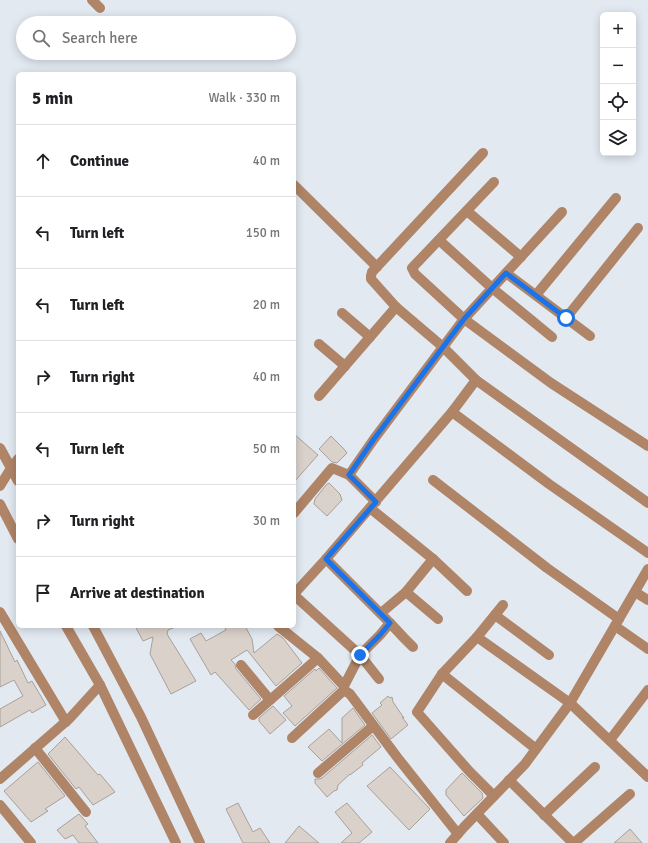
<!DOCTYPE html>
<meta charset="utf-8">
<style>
:root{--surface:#fff;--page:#f6f6f6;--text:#202124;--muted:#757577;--line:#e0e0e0}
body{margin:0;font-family:Signika,sans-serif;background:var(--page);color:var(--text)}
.controls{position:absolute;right:12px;top:12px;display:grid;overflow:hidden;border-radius:6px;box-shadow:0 2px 10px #0003}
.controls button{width:36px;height:36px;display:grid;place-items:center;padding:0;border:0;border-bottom:1px solid var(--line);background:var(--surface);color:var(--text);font:20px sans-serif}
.stop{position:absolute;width:12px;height:12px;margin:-9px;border:3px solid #1a73e8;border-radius:50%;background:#fff}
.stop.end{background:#1a73e8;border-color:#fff;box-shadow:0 1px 4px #0008}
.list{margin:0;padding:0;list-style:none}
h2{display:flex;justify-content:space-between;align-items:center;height:52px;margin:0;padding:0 16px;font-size:17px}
h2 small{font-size:13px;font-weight:400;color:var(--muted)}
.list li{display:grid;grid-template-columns:26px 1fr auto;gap:12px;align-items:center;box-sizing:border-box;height:72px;padding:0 16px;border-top:1px solid var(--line)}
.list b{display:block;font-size:15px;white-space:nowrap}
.list em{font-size:13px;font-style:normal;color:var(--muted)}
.icon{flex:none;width:22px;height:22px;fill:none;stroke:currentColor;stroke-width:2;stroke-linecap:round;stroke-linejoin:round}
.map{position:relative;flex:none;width:648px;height:843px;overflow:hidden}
.search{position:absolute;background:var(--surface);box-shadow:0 2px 10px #0003;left:16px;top:16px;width:280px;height:44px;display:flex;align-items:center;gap:10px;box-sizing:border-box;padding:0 14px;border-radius:22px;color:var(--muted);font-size:15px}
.panel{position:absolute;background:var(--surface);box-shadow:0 2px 10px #0003;left:16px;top:72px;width:280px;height:556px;border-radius:6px}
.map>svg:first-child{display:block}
.building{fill:#dad1cb;stroke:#a8a09a}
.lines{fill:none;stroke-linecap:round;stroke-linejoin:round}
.minor{stroke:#af8467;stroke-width:10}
.route{stroke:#1a73e8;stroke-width:5}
</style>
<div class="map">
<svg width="648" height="843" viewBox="0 0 648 843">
<rect width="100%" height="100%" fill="#e2e9f1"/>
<!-- building -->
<g class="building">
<polygon points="294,434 318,455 294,482"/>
<polygon points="331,436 344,449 347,453 337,463 332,462 319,449"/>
<polygon points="329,483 340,494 342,500 327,516 314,504 315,499 326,485"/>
<polygon points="135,626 178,626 168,630 167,634 196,681 171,694 150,654 153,637 143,641"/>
<polygon points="224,626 245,626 252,639 254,653 277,634 283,638 302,663 276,686 247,650 231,660 235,664 236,669 261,699 249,710 215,672 211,675 190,639 201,633 206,641 226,630"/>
<polygon points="0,631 15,662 17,660 28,683 32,681 46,705 32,713 30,710 0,727 0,709 23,696 14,680 0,687"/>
<polygon points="319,668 337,688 295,726 283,713 292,706 284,696 315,669 316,671"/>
<polygon points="388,696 390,698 392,697 393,702 404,718 402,717 408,725 391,739 372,713 382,705 380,703"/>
<polygon points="273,706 286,720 270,734 259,721 259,718"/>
<polygon points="353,708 365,725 322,761 308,747 329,729 342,743 342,718"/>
<polygon points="372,735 381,747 362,763 363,765 350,775 350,774 338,785 337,790 334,791 327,797 315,783 315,779 319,779 322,778"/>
<polygon points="65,737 98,775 100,774 115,792 93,805 79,787 76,789 48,754"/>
<polygon points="38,762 65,796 45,809 48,811 31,822 4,791"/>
<polygon points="390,767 430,809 409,830 367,786"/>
<polygon points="462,773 482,793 483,798 464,816 446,795 446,790"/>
<polygon points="238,803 253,832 260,828 270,843 243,843 226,809"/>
<polygon points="347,803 372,832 359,843 341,843 352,833 335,812"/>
<polygon points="79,814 88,824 85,826 98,843 79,843 73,835 65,839 57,830"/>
<polygon points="299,826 319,843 285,843"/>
<polygon points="630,829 642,843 614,843"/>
</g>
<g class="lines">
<!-- minor -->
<g class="minor">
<polyline points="92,0 100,8"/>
<polyline points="494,182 412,268 415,274 464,319 551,383 648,446"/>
<polyline points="294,185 377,267"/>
<polyline points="467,211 521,257"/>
<polyline points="562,212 464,319 443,347 476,380 648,503"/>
<polyline points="439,240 492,288 552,337"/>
<polyline points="506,273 590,336"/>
<polyline points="536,295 616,198"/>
<polyline points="342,313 370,337"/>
<polyline points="566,318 638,228"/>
<polyline points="319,344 345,366"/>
<polyline points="319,396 396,307"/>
<polyline points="452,412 549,484 648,553"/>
<polyline points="0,448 18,481"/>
<polyline points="349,475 374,439 443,347 396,307 371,279 371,276 372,272 483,153"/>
<polyline points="433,480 547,568 619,619"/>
<polyline points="0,486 11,468 18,459"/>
<polyline points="0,504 18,539"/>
<polyline points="370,508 433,559 406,592 381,613"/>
<polyline points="294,513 332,468 349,475 376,502"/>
<polyline points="326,559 390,623 380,635 360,655 344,686"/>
<polyline points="433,559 467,591"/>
<polyline points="406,592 438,619"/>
<polyline points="635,592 648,600"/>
<polyline points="294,594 326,559 452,412 476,380"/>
<polyline points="294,595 360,655 379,679"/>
<polyline points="503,605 477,637 442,674 536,749"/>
<polyline points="0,612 66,722"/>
<polyline points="495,615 549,655"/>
<polyline points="390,623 404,638 413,647"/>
<polyline points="66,626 100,685 176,843"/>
<polyline points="93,626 141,717 200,843"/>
<polyline points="278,626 318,658 344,686 344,690 350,694 397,757 458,834"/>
<polyline points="615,626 648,649"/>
<polyline points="477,637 570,703 648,777"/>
<polyline points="241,665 270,700"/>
<polyline points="442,674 417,712 469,771 494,796"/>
<polyline points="253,715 318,658"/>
<polyline points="292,738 344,690"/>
<polyline points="610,740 648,690"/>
<polyline points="35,748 86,812"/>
<polyline points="318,773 373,726"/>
<polyline points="0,779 70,718 100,685"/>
<polyline points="509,780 573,843"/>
<polyline points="0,805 31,843"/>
<polyline points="477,814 504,843"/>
<polyline points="544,815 595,767"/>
<polyline points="450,843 464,827 525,764 570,703 648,569"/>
<polyline points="574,843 630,794"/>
</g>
</g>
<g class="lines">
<!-- route -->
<polyline class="route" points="360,655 380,635 390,623 326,559 376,502 349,475 374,439 464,319 506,273 566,318"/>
</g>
</svg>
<div class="controls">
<button>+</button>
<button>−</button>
<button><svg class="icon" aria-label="locate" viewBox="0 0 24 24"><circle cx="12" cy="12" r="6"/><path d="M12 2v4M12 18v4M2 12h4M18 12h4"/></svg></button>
<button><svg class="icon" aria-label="layers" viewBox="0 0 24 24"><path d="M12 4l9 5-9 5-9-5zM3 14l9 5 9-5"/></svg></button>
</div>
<div class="stop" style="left:566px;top:318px"></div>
<div class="stop end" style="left:360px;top:655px"></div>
<div class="search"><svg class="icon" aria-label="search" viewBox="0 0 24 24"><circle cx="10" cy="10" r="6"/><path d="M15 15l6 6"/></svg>Search here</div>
<section class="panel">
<h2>5 min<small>Walk · 330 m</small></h2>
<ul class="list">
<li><svg class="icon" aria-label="ahead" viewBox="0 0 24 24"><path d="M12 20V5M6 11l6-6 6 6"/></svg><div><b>Continue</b></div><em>40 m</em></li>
<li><svg class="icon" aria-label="left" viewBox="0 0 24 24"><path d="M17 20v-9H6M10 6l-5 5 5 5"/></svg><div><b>Turn left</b></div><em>150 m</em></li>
<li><svg class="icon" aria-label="left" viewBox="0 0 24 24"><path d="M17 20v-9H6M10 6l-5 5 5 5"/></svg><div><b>Turn left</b></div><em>20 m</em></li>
<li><svg class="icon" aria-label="right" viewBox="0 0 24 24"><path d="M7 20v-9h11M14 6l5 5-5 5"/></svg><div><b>Turn right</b></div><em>40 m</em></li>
<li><svg class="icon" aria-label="left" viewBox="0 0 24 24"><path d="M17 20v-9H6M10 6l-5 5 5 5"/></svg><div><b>Turn left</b></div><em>50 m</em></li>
<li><svg class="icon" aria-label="right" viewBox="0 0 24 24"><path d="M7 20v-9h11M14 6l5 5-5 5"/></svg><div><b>Turn right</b></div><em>30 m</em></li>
<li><svg class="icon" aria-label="arrive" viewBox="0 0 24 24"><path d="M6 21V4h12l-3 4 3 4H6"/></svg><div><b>Arrive at destination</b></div></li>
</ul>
</section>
</div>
